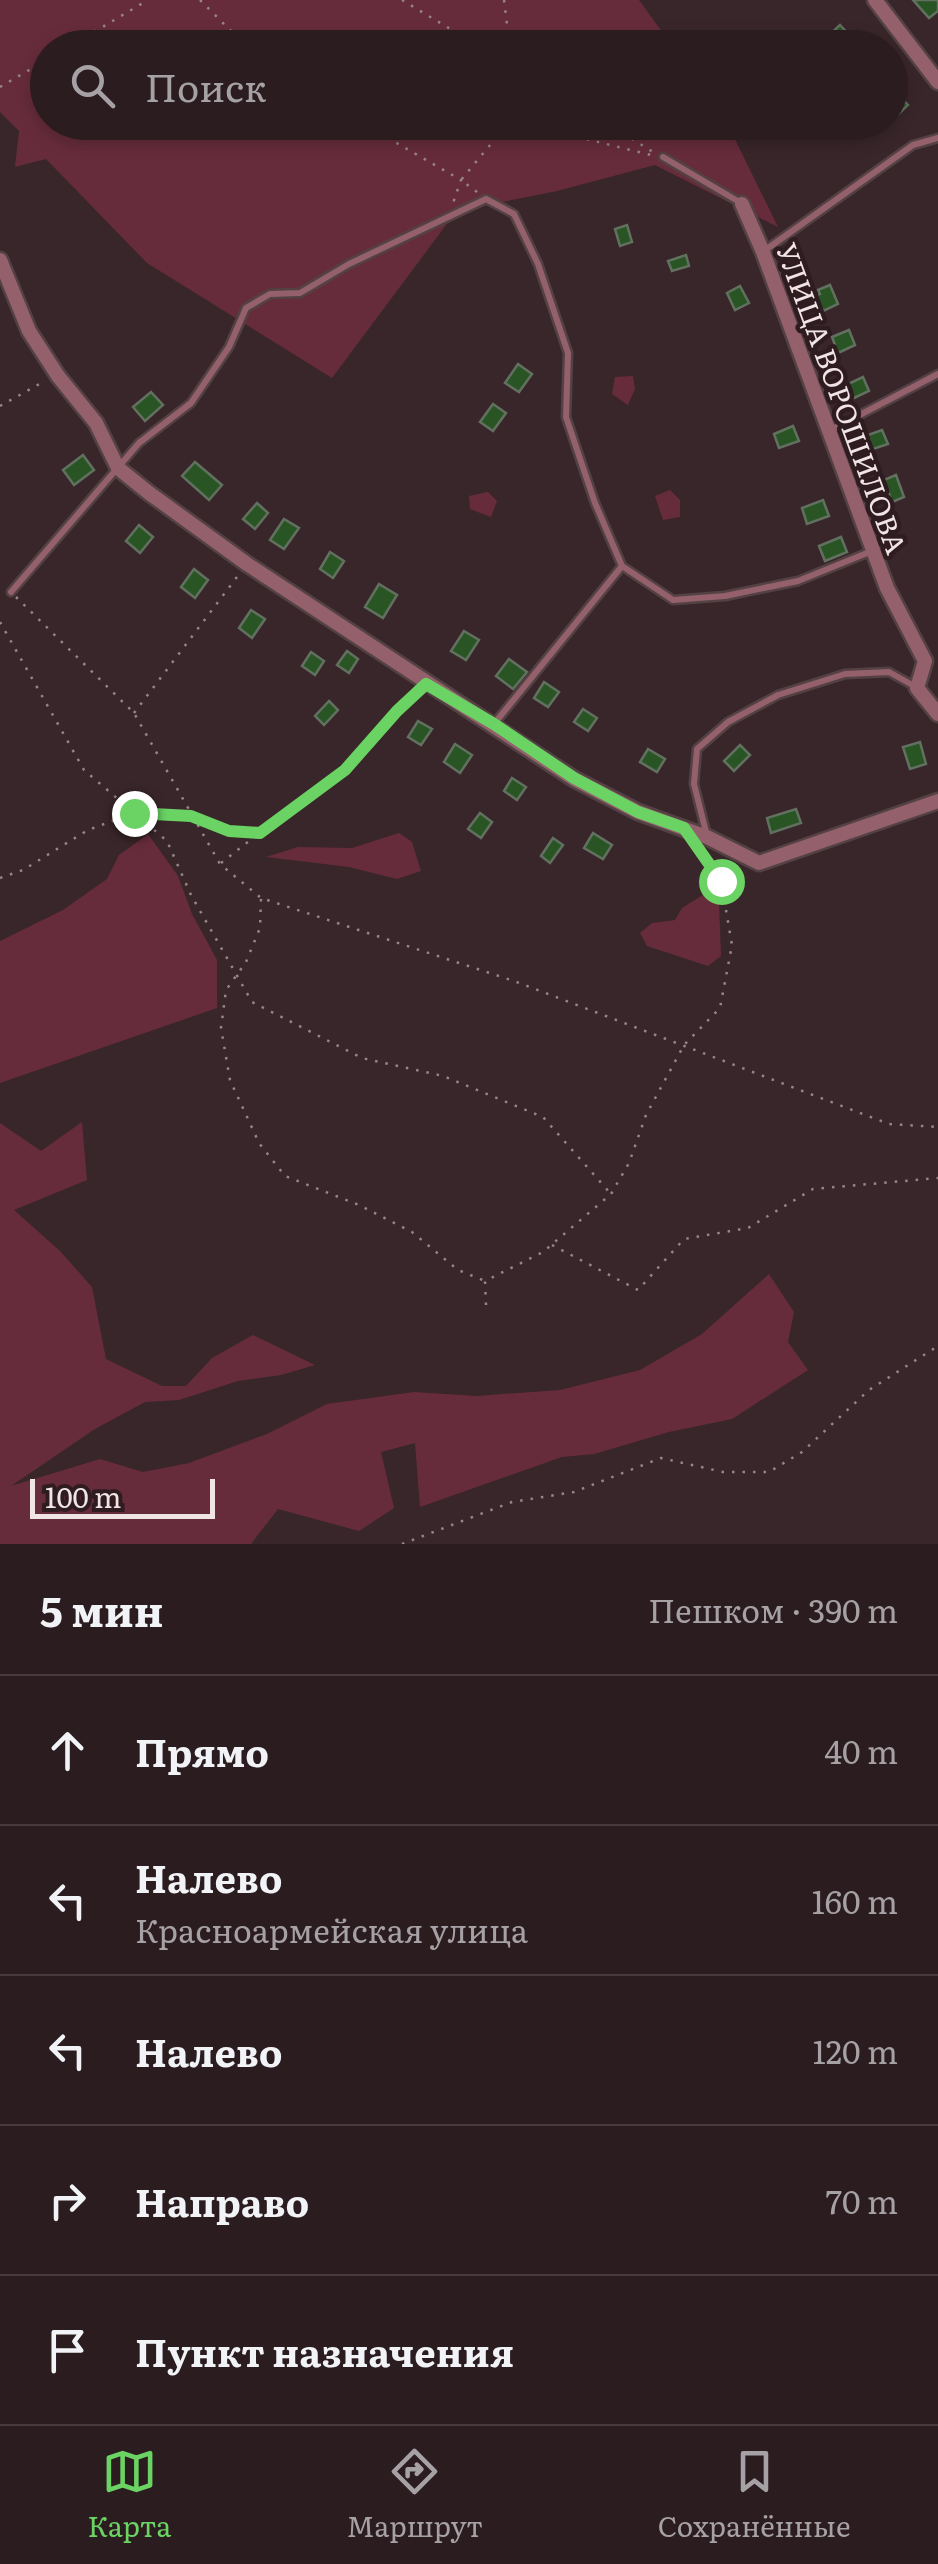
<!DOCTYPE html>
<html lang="ru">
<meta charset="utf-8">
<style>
:root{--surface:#2b1c20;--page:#37292d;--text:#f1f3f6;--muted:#a6a1a5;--line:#473a3e;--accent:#6ad363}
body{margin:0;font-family:Literata,serif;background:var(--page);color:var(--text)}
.scale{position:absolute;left:30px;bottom:25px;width:185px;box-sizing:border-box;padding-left:10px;border:5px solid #f1e4e6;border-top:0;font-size:28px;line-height:35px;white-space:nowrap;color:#f1e4e6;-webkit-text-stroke:8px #2f1c20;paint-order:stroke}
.stop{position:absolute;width:30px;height:30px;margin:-22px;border:8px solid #6ad363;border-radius:50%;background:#fff}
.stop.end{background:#6ad363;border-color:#fff;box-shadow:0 2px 10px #0008}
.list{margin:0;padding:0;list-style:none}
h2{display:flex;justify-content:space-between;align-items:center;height:130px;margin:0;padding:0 40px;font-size:42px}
h2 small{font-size:32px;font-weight:400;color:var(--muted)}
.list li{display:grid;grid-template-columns:65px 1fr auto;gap:30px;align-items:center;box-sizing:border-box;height:150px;padding:0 40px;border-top:2px solid var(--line)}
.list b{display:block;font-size:38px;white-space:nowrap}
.list p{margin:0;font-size:32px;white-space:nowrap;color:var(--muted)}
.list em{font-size:32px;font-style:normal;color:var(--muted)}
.icon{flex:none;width:55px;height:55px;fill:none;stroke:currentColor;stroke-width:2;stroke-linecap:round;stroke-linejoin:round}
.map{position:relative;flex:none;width:938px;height:1544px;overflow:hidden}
.search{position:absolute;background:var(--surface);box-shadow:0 5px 15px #0003;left:30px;right:30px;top:30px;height:110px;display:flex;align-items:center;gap:25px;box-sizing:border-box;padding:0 35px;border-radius:55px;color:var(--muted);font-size:38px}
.sheet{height:880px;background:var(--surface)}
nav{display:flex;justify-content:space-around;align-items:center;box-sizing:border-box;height:140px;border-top:2px solid var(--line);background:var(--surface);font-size:28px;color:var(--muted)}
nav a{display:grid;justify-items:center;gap:5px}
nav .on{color:var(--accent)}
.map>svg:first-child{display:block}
.green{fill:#672c3b}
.building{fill:#295525;stroke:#627060;stroke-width:2.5}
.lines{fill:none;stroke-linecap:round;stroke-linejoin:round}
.service-casing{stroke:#534144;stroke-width:11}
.minor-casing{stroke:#534144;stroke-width:19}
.path{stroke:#968689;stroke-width:2.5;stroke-dasharray:2.5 8;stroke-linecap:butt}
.service{stroke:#93606b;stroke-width:6}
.minor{stroke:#93606b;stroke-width:14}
.route{stroke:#6ad363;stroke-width:12}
.labels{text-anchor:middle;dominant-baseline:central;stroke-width:9;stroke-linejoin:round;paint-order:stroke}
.street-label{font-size:28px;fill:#f1e4e6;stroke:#2f1c20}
</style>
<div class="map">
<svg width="938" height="1544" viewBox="0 0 938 1544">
<rect width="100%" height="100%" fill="#39262a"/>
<!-- green -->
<g class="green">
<polygon points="0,0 639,0 673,47 48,48 48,122 727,123 778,227 655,165 557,191 487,205 449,221 332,378 147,263 46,159 15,167 19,131 0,112"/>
<polygon points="633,376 635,389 628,405 612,394 615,377"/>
<polygon points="670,490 680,500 680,517 663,520 655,496"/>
<polygon points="488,492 497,501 491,517 470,509 469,496"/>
<polygon points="399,833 412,842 421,871 397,879 349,867 266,857 298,847 352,848"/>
<polygon points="148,834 178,876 192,914 217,960 217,1008 0,1083 0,941 63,910 107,879 119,855"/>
<polygon points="703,895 719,901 721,956 708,966 647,946 640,933 652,923 675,920 682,908"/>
<polygon points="82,1122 87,1180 14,1210 60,1251 92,1287 106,1359 162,1386 186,1386 212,1358 253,1335 315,1365 281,1375 238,1381 179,1400 145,1402 95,1429 11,1486 100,1459 143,1472 189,1463 267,1434 327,1404 414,1392 476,1396 560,1390 640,1370 702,1334 769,1274 794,1312 788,1342 808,1370 732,1419 669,1432 594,1454 562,1457 420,1507 415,1443 381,1452 394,1508 359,1531 278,1509 251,1544 0,1544 0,1123 41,1151"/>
</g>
<!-- building -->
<g class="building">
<polygon points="913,0 938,0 938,11 929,18"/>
<polygon points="840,25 854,40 846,48 840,48 829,35"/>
<polygon points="898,95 908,105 890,122 890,102"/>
<polygon points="627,225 632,242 620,246 615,229"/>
<polygon points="686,255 689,266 672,271 668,261"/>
<polygon points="830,285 838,304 821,312 814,297 820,294 818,290"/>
<polygon points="740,286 749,303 735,310 727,293"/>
<polygon points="849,330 855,345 838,353 832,337"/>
<polygon points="518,364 532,374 519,392 505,383"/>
<polygon points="863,377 869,391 854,398 848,384"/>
<polygon points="151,392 163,405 145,421 133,407"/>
<polygon points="493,404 506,413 493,431 480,422"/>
<polygon points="793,426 799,441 779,448 774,434"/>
<polygon points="882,430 888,444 873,449 868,435"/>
<polygon points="83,455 94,470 74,485 63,470"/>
<polygon points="195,462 222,485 209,500 182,476"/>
<polygon points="896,475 904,497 892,502 884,480"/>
<polygon points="823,500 829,516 807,524 802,508"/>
<polygon points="257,503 268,513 255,529 243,519"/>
<polygon points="284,519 299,528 284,549 270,540"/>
<polygon points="139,525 153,537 140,553 126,541"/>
<polygon points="841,537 847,552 825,561 819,546"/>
<polygon points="330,552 344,561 333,578 320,569"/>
<polygon points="194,569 208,580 195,598 181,587"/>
<polygon points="379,584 397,595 383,618 365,607"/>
<polygon points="251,610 265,619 252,638 239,628"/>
<polygon points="464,631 479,640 466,660 451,651"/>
<polygon points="347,651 358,659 349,673 337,665"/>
<polygon points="311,652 324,661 315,675 302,666"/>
<polygon points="509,659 527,672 513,689 496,676"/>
<polygon points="544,682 559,692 548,707 534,698"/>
<polygon points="329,701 338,710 324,725 315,716"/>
<polygon points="583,709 597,718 588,731 574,722"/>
<polygon points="418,721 432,729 421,745 408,737"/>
<polygon points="920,742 926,764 910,769 903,747"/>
<polygon points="455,744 472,755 460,773 444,762"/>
<polygon points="740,745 750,755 734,771 724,761"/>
<polygon points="648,749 665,759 657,772 640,762"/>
<polygon points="512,778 526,787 517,800 504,791"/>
<polygon points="796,809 801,823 771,833 767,818"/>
<polygon points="480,813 492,822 481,838 468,829"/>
<polygon points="593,833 612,845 603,859 584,848"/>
<polygon points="553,838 563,845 550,863 541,856"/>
</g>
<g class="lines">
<defs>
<g id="service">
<polyline points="663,157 741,203"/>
<polyline points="764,251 913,145 938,138"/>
<polyline points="829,431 938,374"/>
<polyline points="11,592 139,443 191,403 229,347 246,308 270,294 300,293 349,264 486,199 514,214 538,264 568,353 566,417 595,503 622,566 673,600 725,596 798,581 872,551"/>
<polyline points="494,724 622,566"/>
<polyline points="707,836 694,784 697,749 728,722 778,695 845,674 889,672 916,687"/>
</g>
<g id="minor">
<polyline points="875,0 938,82"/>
<polyline points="742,204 763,252 887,588 925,661 917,688 938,714"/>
<polyline points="0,260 29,331 58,376 96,423 118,468 149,493 247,564 574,779 638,812 707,837 759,863 938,801"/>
</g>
</defs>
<!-- service casing -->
<use href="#service" class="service-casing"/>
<!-- minor casing -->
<use href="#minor" class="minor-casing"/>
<!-- path -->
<g class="path">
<polyline points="200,0 233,33 254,48"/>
<polyline points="402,0 482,48"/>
<polyline points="504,0 510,48"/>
<polyline points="67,48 148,0"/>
<polyline points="0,87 48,59"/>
<polyline points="360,122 461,180 452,206"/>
<polyline points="605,122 653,152"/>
<polyline points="505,127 521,123 651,155"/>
<polyline points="477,192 461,180 505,127 505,122"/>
<polyline points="0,406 43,382"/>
<polyline points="16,597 134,713 220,864 261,898 514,981 889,1124 938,1127"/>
<polyline points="0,622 84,770 167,841 191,895 252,1002 362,1058 443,1076 543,1117 611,1194"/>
<polyline points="134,713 240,573"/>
<polyline points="221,863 312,792 345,770 418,692"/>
<polyline points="0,878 23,870 88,830 134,813 191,816 229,831 260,833"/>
<polyline points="722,880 730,868 738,866"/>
<polyline points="261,899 260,928 246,962 226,990 221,1028 230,1080 259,1143 285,1176 359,1205 412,1232 458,1270 485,1281"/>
<polyline points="552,1245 638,1290 684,1239 748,1228 813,1189 938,1178"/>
<polyline points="486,1305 485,1281 543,1252 611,1194 629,1163 646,1115 684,1045 720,1008 732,945 721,881 699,850"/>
<polyline points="402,1544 512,1502 574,1492 661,1458 723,1472 769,1472 802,1452 869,1390 938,1346"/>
</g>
<!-- service -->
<use href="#service" class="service"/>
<!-- minor -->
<use href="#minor" class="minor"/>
</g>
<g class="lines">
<!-- route -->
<polyline class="route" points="134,813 191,816 229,831 260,833 345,770 397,711 426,684 494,724 574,778 638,812 684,828 721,881"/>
</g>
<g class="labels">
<!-- street labels -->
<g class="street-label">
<text transform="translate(843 398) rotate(70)">УЛИЦА ВОРОШИЛОВА</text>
</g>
</g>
</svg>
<div class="scale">100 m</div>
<div class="stop" style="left:721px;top:881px"></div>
<div class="stop end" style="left:134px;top:813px"></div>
<div class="search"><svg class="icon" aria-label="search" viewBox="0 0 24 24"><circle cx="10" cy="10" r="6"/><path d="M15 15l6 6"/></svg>Поиск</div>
</div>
<section class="sheet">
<h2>5 мин<small>Пешком · 390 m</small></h2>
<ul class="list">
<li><svg class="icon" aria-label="ahead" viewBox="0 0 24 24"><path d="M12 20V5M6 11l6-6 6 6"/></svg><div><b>Прямо</b></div><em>40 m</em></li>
<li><svg class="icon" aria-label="left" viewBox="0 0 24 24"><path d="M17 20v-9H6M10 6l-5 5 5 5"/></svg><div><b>Налево</b><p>Красноармейская улица</p></div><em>160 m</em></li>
<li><svg class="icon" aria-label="left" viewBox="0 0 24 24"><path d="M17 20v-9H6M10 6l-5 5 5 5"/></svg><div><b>Налево</b></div><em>120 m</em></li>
<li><svg class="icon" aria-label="right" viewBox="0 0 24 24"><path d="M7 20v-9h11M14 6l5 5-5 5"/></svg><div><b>Направо</b></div><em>70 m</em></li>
<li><svg class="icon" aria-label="arrive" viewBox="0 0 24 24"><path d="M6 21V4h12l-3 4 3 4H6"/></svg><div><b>Пункт назначения</b></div></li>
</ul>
</section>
<nav>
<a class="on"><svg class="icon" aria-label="map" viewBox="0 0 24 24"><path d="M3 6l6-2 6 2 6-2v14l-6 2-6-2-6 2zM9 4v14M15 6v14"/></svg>Карта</a>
<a><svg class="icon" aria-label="directions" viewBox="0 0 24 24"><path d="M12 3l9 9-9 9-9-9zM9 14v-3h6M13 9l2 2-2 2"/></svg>Маршрут</a>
<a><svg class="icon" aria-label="saved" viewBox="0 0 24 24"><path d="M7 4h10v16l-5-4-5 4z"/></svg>Сохранённые</a>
</nav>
